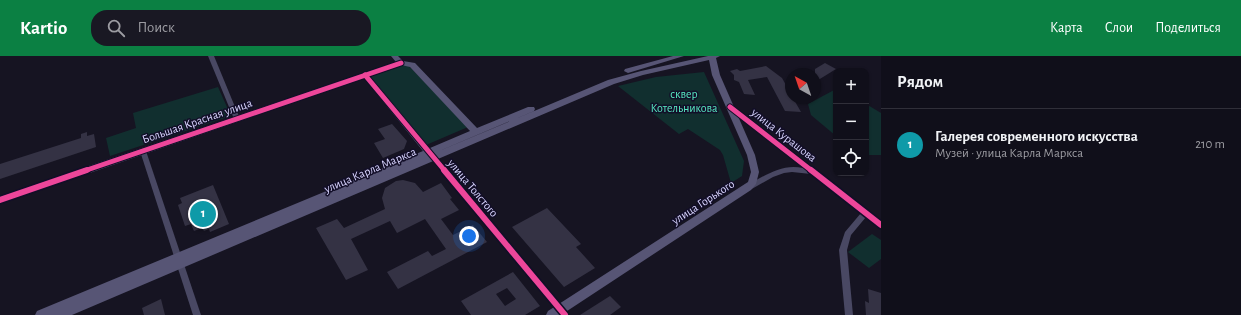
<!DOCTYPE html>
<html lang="ru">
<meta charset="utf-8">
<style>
:root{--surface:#100f1a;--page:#191823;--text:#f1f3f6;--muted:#9c9ca2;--line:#302f39;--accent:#0b8043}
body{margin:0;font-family:"Alegreya Sans",sans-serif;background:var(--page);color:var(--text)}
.controls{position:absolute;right:12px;top:12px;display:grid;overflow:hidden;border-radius:8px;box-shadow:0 1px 3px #0004}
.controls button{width:36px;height:36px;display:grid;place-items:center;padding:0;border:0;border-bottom:1px solid var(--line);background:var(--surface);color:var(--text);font:20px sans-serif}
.compass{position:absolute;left:785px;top:12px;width:36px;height:36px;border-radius:50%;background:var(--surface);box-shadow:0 1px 3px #0004;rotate:320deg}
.you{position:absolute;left:469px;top:180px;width:14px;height:14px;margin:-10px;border:3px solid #fff;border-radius:50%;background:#1a73e8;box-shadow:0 0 0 6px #1a73e833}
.badge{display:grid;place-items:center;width:26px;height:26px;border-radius:50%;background:var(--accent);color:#fff;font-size:13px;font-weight:700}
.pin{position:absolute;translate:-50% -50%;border:2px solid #fff;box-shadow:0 1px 4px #0006}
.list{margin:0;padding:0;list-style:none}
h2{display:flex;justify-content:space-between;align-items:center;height:52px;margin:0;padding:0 16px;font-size:17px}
h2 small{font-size:13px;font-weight:400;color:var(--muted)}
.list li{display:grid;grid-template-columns:26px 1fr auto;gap:12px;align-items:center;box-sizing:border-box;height:72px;padding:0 16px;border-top:1px solid var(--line)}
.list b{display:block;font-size:15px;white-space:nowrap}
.list p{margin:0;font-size:13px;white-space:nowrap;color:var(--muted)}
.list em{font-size:13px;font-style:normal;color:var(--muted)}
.icon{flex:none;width:22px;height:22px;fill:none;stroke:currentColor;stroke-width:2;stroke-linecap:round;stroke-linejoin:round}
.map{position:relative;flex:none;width:881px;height:259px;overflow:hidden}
header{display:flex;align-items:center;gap:24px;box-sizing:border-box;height:56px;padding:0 20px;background:var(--accent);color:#fff}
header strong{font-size:19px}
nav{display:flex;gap:22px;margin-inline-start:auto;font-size:14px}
.search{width:280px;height:36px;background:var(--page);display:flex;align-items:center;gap:10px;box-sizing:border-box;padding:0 14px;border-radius:16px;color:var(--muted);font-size:15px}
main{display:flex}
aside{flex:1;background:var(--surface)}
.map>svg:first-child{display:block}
.green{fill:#112f2f}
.building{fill:#343244;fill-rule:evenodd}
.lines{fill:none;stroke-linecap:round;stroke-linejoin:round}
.street{fill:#494863;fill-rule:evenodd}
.secondary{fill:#575575;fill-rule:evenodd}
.cycleway-far1-casing{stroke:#120e28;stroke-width:7}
.cycleway-casing{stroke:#120e28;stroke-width:9}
.cycleway-far1{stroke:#ed469a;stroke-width:5}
.cycleway{stroke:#ed469a;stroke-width:6}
.labels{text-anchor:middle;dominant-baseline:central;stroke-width:3;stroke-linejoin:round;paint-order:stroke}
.park-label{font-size:12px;fill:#57e9c2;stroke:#120e28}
.street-label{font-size:12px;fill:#d9d5ff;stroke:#120e28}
</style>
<header>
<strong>Kartio</strong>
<div class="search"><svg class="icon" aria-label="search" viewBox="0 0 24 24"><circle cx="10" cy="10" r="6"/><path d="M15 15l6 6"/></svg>Поиск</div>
<nav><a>Карта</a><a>Слои</a><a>Поделиться</a></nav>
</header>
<main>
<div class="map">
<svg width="881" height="259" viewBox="0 0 881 259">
<rect width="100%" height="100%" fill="#161422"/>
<!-- green -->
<g class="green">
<polygon points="401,10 408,10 412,13 468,71 426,89 371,23 372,20"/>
<polygon points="704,16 744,105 742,120 731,127 723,99 720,94 688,73 679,78 618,30 656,21"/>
<polygon points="218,31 231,60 110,100 106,82 136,72 133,57"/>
<polygon points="836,33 836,80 811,59 808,48"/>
<polygon points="866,48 881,57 881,99 866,99"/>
<polygon points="872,178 881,184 881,203 869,212 848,196"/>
</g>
<!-- building -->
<g class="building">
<polygon points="825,7 836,13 815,26 815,13"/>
<polygon points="766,10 782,22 791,38 791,42 793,42 801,56 785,55 767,21 748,24 755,39 744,38 739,26 734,24 734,19 730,15 737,13 740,15"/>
<polygon points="392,68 407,85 404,93 383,102 374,87 385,83 378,73"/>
<polygon points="87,76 87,80 94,78 96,91 0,123 0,108 81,82 81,78"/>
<polygon points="403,124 415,127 423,136 441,127 452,142 450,143 459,154 441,163 453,179 473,169 487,186 398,233 387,216 428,195 432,200 446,193 425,163 397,177 390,165 351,183 368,214 346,224 316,172 337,163 344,172 385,153 382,142 385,132 396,125"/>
<polygon points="213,129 229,168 210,176 209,173 204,175 202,172 194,175 191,168 185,170 178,149 182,147 180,142"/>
<polygon points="547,152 581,188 576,191 595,212 564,231 512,171"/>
<path d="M513,216l27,34 -15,9h-54l-10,-14zM507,232l9,11 -11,7 -9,-12z"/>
<polygon points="868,233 881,237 881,259 866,259 865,245 869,247"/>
<polygon points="610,240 621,251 610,259 580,259"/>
<polygon points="161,243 165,259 144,259 142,252"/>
</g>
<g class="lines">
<!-- street -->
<g class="street">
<polygon points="208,0 214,0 240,63 239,64 235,64 234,63"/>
<path d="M730,49l151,116v7l-15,-11 -15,18 -4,15 6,65h-8l-6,-65 6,-18 16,-19 -50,-39 -19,-2 -8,1 -11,4 -23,13h-4l-2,-2 2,-2c18,-10 36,-23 57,-18l-75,-60 -1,-1z"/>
<polygon points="141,93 143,93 146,95 201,259 193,259 140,95"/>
<polygon points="429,96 433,96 569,259 560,259 429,100 428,98"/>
</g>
<!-- secondary -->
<g class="secondary">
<path d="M391,0h7l5,5 12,2 62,65 51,-21h6l1,2 -1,2 -102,43 176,-74 33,-9 67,-15h12l-4,2 4,17 35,80 4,17 -3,12 -5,6 -190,125h-15l2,-4 200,-129 3,-10 -4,-17 -35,-80 -3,-15 -66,15 -29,9 -542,231h-37l2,-4 386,-160 -59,-73 -364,126v-8l396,-134zM401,9l9,2 60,64 -40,17 -60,-72z"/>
<polygon points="673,0 684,0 628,17 624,15 625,13"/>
</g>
<defs>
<g id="cycleway-far1">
<polyline points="365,19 445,115"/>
<polyline points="730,51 812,115"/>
<polyline points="84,115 401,7"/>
</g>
<g id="cycleway">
<polyline points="444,114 565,259"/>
<polyline points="811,114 881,169"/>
<polyline points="0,144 87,114"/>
</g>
</defs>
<!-- cycleway-far1 casing -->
<use href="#cycleway-far1" class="cycleway-far1-casing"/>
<!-- cycleway casing -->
<use href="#cycleway" class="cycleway-casing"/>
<!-- cycleway-far1 -->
<use href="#cycleway-far1" class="cycleway-far1"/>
<!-- cycleway -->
<use href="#cycleway" class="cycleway"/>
</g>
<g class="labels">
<!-- park labels -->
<g class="park-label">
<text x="684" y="38">сквер<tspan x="684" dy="14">Котельникова</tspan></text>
</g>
<!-- street labels -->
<g class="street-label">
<text transform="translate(197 65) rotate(-19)">Большая Красная улица</text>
<text transform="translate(784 79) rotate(38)">улица Курашова</text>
<text transform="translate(370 114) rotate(-23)">улица Карла Маркса</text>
<text transform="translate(473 132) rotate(50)">улица Толстого</text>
<text transform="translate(703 146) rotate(-33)">улица Горького</text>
</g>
</g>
</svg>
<div class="controls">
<button>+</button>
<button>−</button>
<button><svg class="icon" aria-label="locate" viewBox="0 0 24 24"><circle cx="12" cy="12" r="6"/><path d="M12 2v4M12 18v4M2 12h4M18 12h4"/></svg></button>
</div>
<svg class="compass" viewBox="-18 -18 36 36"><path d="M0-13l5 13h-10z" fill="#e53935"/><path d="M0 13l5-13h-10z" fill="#9c9ca2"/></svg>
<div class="you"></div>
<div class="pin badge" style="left:203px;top:158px;background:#0f9aa8">1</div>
</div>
<aside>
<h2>Рядом<small></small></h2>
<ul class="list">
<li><span class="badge" style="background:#0f9aa8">1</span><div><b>Галерея современного искусства</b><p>Музей · улица Карла Маркса</p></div><em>210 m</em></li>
</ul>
</aside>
</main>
